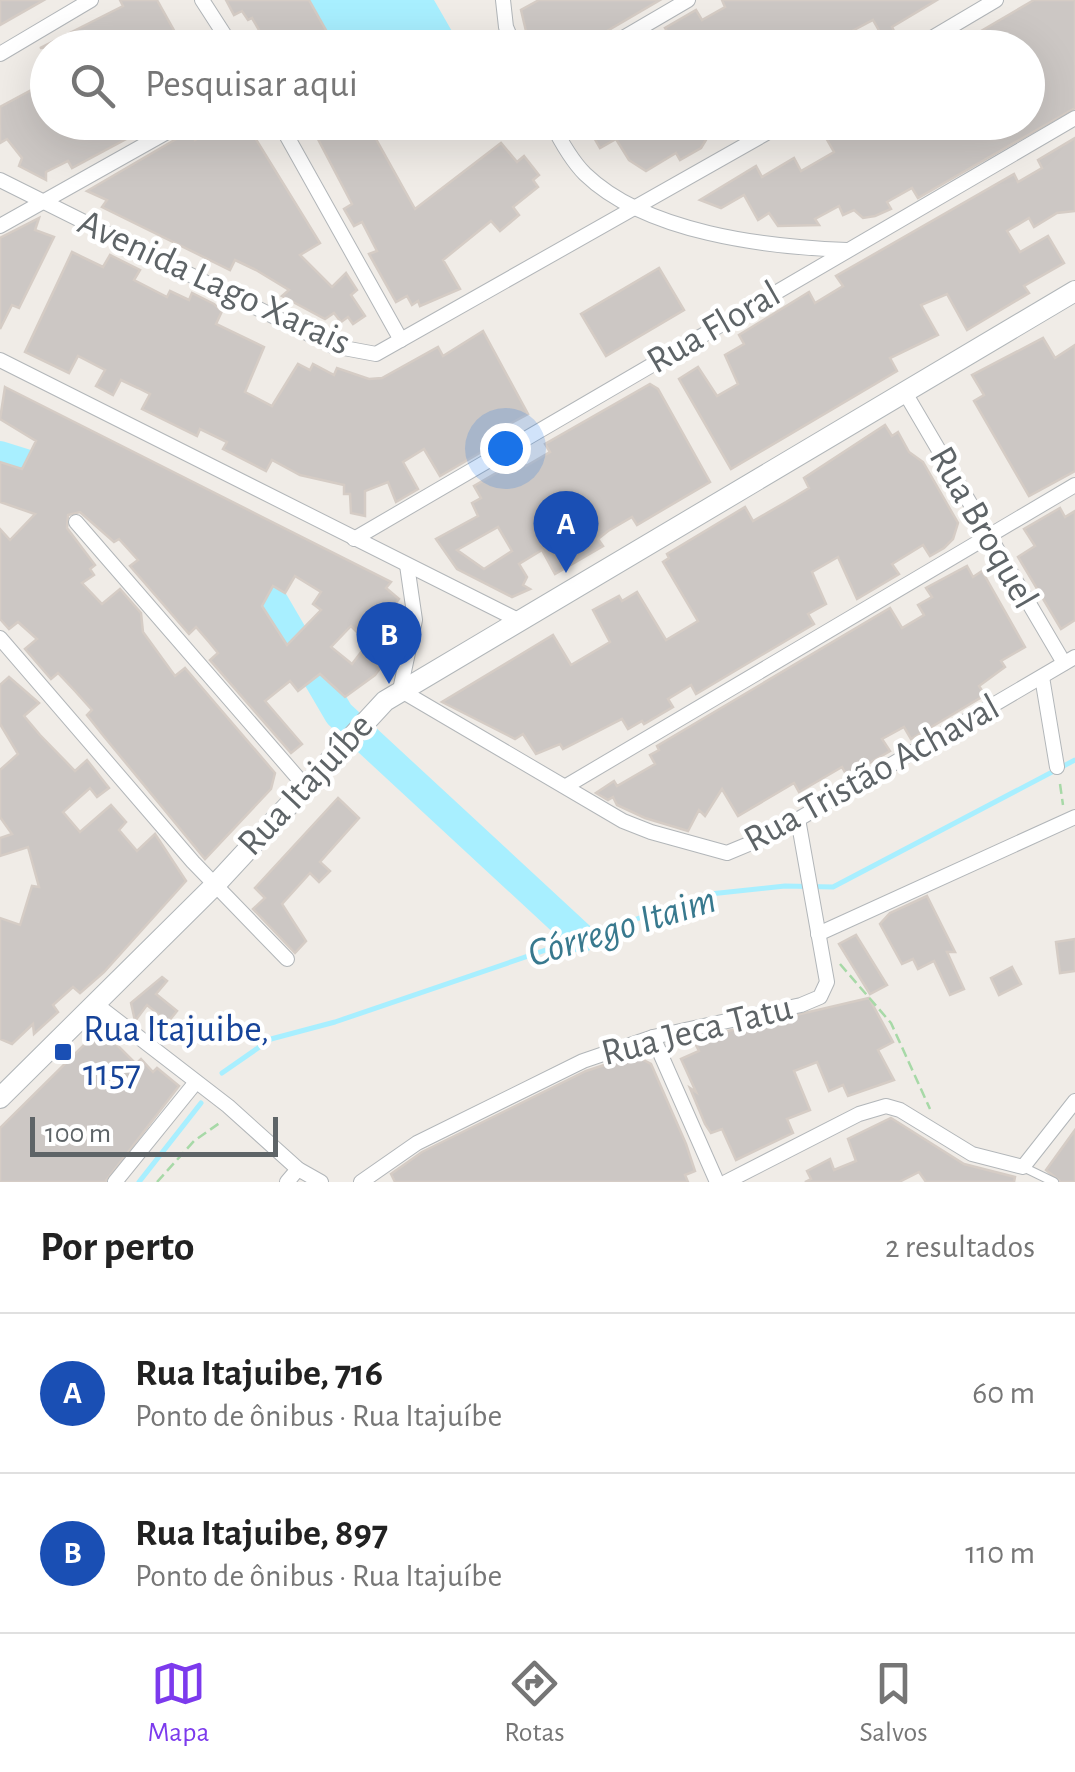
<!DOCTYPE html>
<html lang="pt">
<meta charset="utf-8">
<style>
:root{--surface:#fff;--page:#f6f6f6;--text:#222;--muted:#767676;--line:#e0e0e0;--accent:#7c3aed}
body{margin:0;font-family:"Alegreya Sans",sans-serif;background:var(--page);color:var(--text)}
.scale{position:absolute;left:30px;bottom:25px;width:248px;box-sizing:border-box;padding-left:10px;border:5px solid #5e6467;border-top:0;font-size:28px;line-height:35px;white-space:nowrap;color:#5e6467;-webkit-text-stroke:8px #fff;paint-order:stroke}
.you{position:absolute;left:505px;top:448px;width:35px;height:35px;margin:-25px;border:8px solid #fff;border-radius:50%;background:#1a73e8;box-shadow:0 0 0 15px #1a73e833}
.badge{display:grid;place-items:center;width:65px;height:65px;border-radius:50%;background:var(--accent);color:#fff;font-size:32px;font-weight:700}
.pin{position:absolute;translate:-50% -82px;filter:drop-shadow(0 2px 5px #0008)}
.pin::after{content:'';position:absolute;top:52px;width:35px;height:30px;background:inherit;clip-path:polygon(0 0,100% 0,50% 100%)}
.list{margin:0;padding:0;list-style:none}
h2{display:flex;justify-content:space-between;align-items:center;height:130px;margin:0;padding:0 40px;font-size:42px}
h2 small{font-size:32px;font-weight:400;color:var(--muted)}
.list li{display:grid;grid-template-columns:65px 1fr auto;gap:30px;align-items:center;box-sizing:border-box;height:160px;padding:0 40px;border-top:2px solid var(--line)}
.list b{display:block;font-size:38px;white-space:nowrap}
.list p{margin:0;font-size:32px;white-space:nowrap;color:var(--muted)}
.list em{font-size:32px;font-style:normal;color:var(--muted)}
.icon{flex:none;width:55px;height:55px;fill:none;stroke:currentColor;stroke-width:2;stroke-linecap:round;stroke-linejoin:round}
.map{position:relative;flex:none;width:1075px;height:1182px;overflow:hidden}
.search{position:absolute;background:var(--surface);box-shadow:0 10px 40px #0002;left:30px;right:30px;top:30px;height:110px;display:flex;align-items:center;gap:25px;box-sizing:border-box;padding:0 35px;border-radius:55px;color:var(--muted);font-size:38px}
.sheet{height:450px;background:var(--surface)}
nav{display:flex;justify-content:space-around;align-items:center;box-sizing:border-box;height:140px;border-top:2px solid var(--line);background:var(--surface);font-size:28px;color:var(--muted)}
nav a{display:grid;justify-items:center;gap:5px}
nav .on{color:var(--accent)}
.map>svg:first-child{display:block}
.water{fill:#a8efff}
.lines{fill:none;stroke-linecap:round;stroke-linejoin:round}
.stream{stroke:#a8efff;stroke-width:5}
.river{stroke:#a8efff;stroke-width:30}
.building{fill:#ccc7c4;stroke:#d5ccc5;stroke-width:2.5;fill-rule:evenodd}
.service-casing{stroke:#b2b6b9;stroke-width:10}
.minor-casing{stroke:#b2b6b9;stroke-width:16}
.secondary-casing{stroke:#b1b6b9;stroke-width:22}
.path{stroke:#a7d9a7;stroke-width:2.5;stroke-dasharray:10 5;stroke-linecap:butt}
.service{stroke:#fff;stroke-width:8}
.minor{stroke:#fff;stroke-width:14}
.secondary{stroke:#fff;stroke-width:20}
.transit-dot{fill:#1a4fb4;stroke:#fff;stroke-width:4}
.labels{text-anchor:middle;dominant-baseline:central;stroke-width:9;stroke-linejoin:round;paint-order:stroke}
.street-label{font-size:38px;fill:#5e6467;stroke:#fff}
.transit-label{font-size:38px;fill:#164399;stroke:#fff;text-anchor:start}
.water-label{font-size:40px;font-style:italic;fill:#38798e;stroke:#fff}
</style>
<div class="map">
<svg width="1075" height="1182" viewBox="0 0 1075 1182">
<rect width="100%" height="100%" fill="#f0ece7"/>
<!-- water -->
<polygon class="water" points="292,0 434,0 461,47 323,47"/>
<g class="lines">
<!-- stream -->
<g class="stream">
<polyline points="222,1073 271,1039 335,1022 710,894 785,886 833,887 1075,760"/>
<polyline points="139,1182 201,1103"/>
</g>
<!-- river -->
<g class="river">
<polyline points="0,456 64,476"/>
<polyline points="240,566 270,596 339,714 581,938"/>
</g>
</g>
<!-- building -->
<g class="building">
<polygon points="0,0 44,0 0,25"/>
<polygon points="120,0 157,0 180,41 194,33 203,48 119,48 116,42 107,48 40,48 123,6"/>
<polygon points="226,0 309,0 336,48 299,48 292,36 276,45 272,38 266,42 252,18 248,20 242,11 234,15"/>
<polygon points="539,0 660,0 578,48 530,48 521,10"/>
<polygon points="722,0 937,0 892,27 896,35 885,41 873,20 839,38 844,48 689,48 681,33 672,39 665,28 696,10 702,20 725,7"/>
<polygon points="1034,0 1075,0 1075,108 918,198 912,188 887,202 891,209 875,216 863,218 854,210 843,215 839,206 815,219 819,225 778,226 769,213 758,220 744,195 721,208 700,200 756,166 762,177 794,158 801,171 834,152 817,122 1028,122 1028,48 952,48"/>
<polygon points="48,81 48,122 158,122 72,168 68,161 46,172 46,180 19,166 22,158 7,139 0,143 0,107"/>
<polygon points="225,122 230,122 235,131 245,125 249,128 320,243 300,255 332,287 346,273 357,290 351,295 365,316 353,324 348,317 341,322 334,313 325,319 282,296 289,290 256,270 235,260 230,270 102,207 107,200 87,191 190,131 195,140"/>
<polygon points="309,122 375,122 382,136 376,139 415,209 501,143 517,162 524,156 539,175 533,180 538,187 513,207 519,215 500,231 491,221 443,260 460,289 420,306 418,301 412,305 407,296 396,302 369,254 377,251 362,222 354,226 344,209 352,204"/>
<polygon points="585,122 717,122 701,148 680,160 676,153 646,171 629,160 616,139 600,148"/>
<polygon points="1075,138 1075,211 1057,213 1034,227 1029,218 1007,231 1020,252 1048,236 1064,263 1024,286 1029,293 967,330 947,294 921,305 938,335 890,358 897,371 731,469 679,379 698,367 717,396 738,384 725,355 744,344 739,335 809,292 815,303 843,286 836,276 1014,174 1018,182 1042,168 1038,160"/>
<polygon points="39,218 35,230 54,237 19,308 12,305 0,329 0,238"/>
<polygon points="72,252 103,267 110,255 140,270 134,280 167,297 170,291 189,300 192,293 214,304 222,311 216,324 264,347 245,392 272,406 298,364 310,370 313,364 334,375 337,368 369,379 382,378 438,347 443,356 483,331 528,414 504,427 509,436 440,476 424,449 403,462 418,489 396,502 388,482 365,491 365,516 351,513 350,494 344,494 344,485 300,475 272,460 266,471 223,449 227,442 200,429 197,436 142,409 150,394 138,388 121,380 113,395 96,386 105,370 78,356 69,373 25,352"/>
<polygon points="659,268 684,310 606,356 581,314"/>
<polygon points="1043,338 1055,358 1075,345 1075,471 1029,496 974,401 984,395 972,375"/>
<path d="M650,384l8,5 52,93 -73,43 -5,-8 -24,14 -10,8 5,7 -48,28 -13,-24 -23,14 8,13 -4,8 7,4 -18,8 -55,-28 -21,-30 42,-23 -6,-13 9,-5 -7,-12 48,-28 4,8 24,-14 -5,-8zM498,527l14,24 -28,18 -27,-19z"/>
<path d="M5,387l386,195 -5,6 13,11 -10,13 14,15 -4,15 -24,33 -30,22 -25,-23 -22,17 -8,-10 -25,20 37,43 -11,9 -81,-93 8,-7 -9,-11 -13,-15 -7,7 -59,-68 8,-6 -19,-21 -5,3 -34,-30 -12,3 -1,13 28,37 -5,4 4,6 -12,8 20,21 18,-15 21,24 2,19 32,44 10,-8 90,105 -4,16 -66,70 -103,-125 -15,-19 5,-5 -17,-19 -17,-18 -7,6 -26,-30 12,-10 -19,-17 -9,7 -9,-10v-90l10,11 25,-26 -35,-12v-40l22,7 14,-28 -36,-22zM295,576l26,16 -8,12 8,6 -34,35 -25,-39 11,-20 12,7zM351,626l17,17 -16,21 -21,-17z"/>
<polygon points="885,425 892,436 898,432 909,452 923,462 958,523 953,539 944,548 930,556 923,545 892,564 899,574 857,599 838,557 812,572 826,604 808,614 814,624 696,694 691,685 668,699 673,707 644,724 642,721 628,729 622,719 563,749 560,744 536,754 523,734 515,739 442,702 553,635 571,665 610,642 593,610 619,596 622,601 637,592 666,640 698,621 663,562 669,558 667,554 745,507 753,521 786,502 809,488 804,478"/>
<polygon points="1060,508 1065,517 1075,511 1075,620 1061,629 1018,557 1035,546 1024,529"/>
<polygon points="967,566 973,577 982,571 1025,647 1001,661 1005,667 979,686 985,695 911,739 904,727 882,739 890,751 847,776 842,767 799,792 794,783 738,816 722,789 705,816 699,810 688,831 645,818 617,805 613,797 608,800 596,793 614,781 617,786 655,764 650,755 659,750 657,746 890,608 902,628 924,615 918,605 932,597 926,588"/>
<polygon points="9,677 39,703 24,716 40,735 75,771 87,760 109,788 97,797 90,788 63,812 80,832 111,805 126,822 119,830 137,851 155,834 186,881 104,972 80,993 73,987 53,1005 58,1012 34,1034 33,1024 12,1044 0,1039 0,918 20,925 32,886 39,887 28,847 0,856 0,838 12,834 0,817 0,770 18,754 0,724 0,685"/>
<polygon points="338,798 359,818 320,862 330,871 319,882 310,873 282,904 306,941 295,953 253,909 265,898 255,888"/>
<polygon points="927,896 955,952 947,952 964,989 950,995 934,961 918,969 913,959 902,964 880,924 890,913"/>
<polygon points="856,935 887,985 870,994 839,944"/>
<polygon points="1075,939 1075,971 1060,973 1056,942"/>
<polygon points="1012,967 1021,984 999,995 991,978"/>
<polygon points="162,977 167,981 156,994 177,1011 168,1022 147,1005 135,1021 131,1003"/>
<polygon points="869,998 893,1042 878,1050 894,1080 848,1096 843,1085 829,1091 817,1062 794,1071 810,1110 787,1119 793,1133 736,1160 722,1129 711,1133 705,1124 690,1088 696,1092 681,1059 699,1051 693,1039"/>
<polygon points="98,1031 115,1033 121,1037 114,1042 136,1064 141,1059 153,1072 157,1068 179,1086 105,1182 0,1182 0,1128"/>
<polygon points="634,1055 651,1064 686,1144 695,1171 685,1175 688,1182 395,1182 391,1174 422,1152 586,1071"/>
<polygon points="891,1118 964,1164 1015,1177 1014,1182 926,1182 919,1172 899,1182 805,1182 811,1179 807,1171 830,1159 834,1170 856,1161 848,1139"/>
<polygon points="1075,1130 1075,1182 1061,1182 1046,1170"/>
</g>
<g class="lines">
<defs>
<polyline id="service" points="1023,1167 1054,1182"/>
<g id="minor">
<polyline points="202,0 233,48"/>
<polyline points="503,0 506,27 515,48"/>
<polyline points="606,48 688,0"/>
<polyline points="915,48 996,0"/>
<polyline points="0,54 91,0"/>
<polyline points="279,122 401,340"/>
<path d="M551,122c9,18 20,38 34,52 61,59 181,73 262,76"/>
<polyline points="0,180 333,346 376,354 786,122"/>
<polyline points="0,226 185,122"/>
<polyline points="0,360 516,619"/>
<polyline points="904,391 1064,663"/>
<polyline points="76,522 304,785"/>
<polyline points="354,539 1075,118"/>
<polyline points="407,565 415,620 400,690 623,821 651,832 727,853 773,834 1075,657"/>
<polyline points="0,638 193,862 287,959"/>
<polyline points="1042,677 1057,767"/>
<polyline points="568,785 1075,485"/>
<polyline points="818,934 1075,817"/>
<polyline points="97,1005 228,1106 298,1169 321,1182"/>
<polyline points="653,1037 717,1182"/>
<polyline points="115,1182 196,1082"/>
<polyline points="287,1182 298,1169"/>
<polyline points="361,1182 417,1143 583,1061 653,1037 801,1005 820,997 827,982 798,819"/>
<polyline points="726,1182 859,1114 886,1106 900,1110 972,1154 1023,1167 1075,1101"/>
</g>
<polyline id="secondary" points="0,1098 216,884 385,701 1075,291"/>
</defs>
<!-- service casing -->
<use href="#service" class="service-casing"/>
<!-- minor casing -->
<use href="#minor" class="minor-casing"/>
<!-- secondary casing -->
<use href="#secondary" class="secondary-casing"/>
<!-- path -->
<g class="path">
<polyline points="1060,784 1063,805"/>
<polyline points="840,964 891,1023 930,1109"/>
<polyline points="157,1182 194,1141 221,1122"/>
</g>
<!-- service -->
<use href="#service" class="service"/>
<!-- minor -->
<use href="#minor" class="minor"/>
<!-- secondary -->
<use href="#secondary" class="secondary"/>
</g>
<!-- markers -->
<rect class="transit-dot" x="53" y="1042" width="20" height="20" rx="5"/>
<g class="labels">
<!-- street labels -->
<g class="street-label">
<text transform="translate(214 283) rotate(25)">Avenida Lago Xarais</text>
<text transform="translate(714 328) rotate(-30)">Rua Floral</text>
<text transform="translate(983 528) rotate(60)">Rua Broquel</text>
<text transform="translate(872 774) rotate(-29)">Rua Tristão Achaval</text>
<text transform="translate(306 785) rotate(-47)">Rua Itajuíbe</text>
<text transform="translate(697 1031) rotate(-14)">Rua Jeca Tatu</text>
</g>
<!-- transit labels -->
<g class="transit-label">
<text x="83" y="1030">Rua Itajuibe,<tspan x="83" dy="44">1157</tspan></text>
</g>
<!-- water labels -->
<g class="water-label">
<text transform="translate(622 927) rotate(-17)">Córrego Itaim</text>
</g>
</g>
</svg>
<div class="scale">100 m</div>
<div class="you"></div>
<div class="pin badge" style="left:566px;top:573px;background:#1a4fb4">A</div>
<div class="pin badge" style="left:389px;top:684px;background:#1a4fb4">B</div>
<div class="search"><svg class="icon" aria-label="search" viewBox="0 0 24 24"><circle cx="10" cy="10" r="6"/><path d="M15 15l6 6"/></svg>Pesquisar aqui</div>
</div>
<section class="sheet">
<h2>Por perto<small>2 resultados</small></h2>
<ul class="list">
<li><span class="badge" style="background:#1a4fb4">A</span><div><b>Rua Itajuibe, 716</b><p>Ponto de ônibus · Rua Itajuíbe</p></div><em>60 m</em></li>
<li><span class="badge" style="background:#1a4fb4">B</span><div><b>Rua Itajuibe, 897</b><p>Ponto de ônibus · Rua Itajuíbe</p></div><em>110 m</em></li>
</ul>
</section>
<nav>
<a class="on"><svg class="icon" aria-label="map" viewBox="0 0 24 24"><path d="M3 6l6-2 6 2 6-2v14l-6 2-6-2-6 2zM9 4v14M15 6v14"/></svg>Mapa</a>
<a><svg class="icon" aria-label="directions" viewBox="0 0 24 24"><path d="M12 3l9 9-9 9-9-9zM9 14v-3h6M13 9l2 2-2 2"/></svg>Rotas</a>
<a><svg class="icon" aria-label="saved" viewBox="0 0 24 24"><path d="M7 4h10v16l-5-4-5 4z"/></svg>Salvos</a>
</nav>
